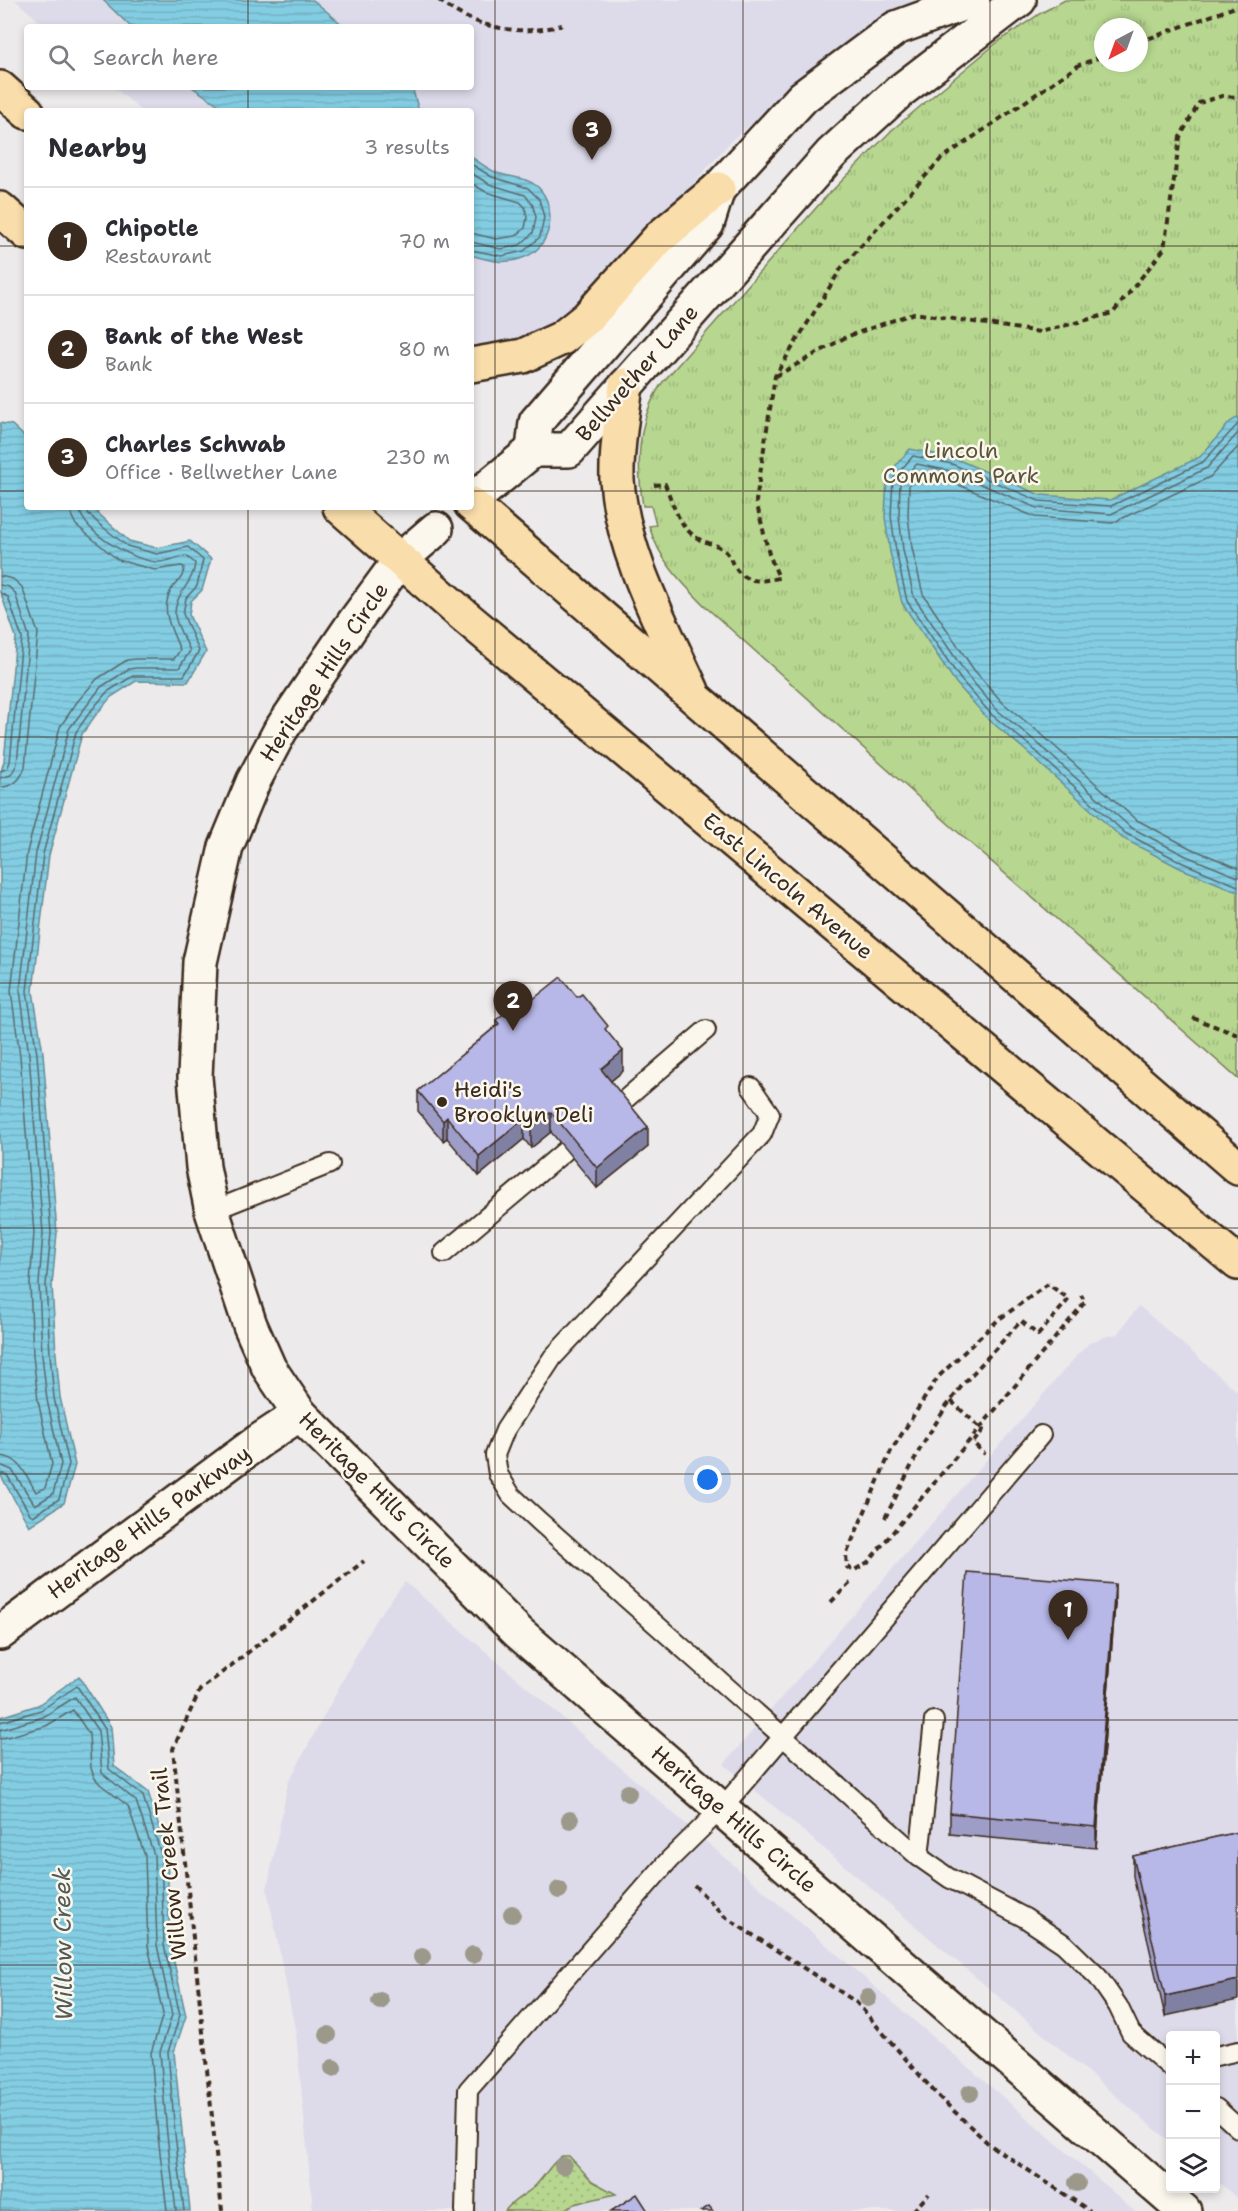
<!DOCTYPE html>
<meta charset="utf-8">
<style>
:root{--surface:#fff;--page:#f7f7f7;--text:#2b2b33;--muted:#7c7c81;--line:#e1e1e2;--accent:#3b2a1e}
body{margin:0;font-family:"Shantell Sans",sans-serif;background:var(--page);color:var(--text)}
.controls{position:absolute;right:18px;bottom:18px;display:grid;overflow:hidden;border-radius:6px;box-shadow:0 3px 9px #0003}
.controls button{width:54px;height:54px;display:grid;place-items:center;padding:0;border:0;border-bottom:2px solid var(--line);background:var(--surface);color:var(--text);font:30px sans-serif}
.compass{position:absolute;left:1094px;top:18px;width:54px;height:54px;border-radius:50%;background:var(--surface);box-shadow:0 3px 9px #0003;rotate:221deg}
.you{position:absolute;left:708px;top:1480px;width:21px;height:21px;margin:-15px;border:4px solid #fff;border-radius:50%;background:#1a73e8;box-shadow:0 0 0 9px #1a73e833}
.badge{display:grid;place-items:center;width:39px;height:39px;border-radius:50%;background:var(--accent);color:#fff;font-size:20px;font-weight:700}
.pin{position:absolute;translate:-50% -50px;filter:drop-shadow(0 2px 3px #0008)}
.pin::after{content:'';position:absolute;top:32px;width:21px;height:18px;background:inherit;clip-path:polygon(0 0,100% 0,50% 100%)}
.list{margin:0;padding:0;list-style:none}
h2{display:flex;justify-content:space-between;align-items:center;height:78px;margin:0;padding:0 24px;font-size:26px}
h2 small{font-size:20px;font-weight:400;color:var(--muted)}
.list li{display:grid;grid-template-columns:39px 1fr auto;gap:18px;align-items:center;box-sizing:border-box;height:108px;padding:0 24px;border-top:2px solid var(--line)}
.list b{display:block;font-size:22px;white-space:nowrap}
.list p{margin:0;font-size:20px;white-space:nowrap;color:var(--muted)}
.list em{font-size:20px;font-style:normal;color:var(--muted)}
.icon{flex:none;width:33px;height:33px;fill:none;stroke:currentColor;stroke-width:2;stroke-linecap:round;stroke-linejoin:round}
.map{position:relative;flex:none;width:1238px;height:2211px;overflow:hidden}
.search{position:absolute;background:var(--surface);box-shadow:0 3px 9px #0003;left:24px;top:24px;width:450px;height:66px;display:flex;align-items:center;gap:15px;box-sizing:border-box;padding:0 21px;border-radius:6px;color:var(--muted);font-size:22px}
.panel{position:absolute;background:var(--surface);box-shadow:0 3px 9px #0003;left:24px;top:108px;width:450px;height:402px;border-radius:6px}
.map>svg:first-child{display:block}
.built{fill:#dddbea}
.grass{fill:url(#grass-dots);stroke:#798057;stroke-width:1.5}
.park{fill:url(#park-tufts);stroke:#798057;stroke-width:1.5;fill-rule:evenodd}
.water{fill:url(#water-rules);stroke:#668c94;stroke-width:1.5}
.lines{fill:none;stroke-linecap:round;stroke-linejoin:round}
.shore{stroke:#586b6d;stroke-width:1.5}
.service-casing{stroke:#3b2a1e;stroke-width:22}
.minor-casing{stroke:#3b2a1e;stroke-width:38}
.tertiary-casing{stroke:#3b2a1e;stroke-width:38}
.primary-casing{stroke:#3b2a1e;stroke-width:38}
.path{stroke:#3b2a1e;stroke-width:4;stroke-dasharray:6 4.5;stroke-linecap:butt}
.service{stroke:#fbf7ec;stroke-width:18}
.minor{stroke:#fbf7ec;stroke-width:33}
.tertiary{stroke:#fbf7ec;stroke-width:33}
.primary{stroke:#f9ddab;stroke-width:33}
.path-bridge{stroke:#3b2a1e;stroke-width:4;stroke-dasharray:6 4.5;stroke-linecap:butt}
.tree{fill:#9c988a}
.wall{fill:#9d9dc8;stroke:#3b2a1e;stroke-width:1.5}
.shaded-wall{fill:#8080a2;stroke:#3b2a1e;stroke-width:1.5}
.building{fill:#b7b7e8;stroke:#3b2a1e;stroke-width:1.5}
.grid{fill:none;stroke:#3b2a1e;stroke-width:1.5;stroke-opacity:0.55}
.poi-dot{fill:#3b2a1e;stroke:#fbf7ec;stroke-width:2}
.labels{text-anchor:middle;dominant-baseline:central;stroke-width:5;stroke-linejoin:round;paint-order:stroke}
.street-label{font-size:22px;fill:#3b2a1e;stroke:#fbf7ec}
.park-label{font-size:22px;fill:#5a553a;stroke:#fbf7ec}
.poi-label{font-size:22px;fill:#3b2a1e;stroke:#fbf7ec;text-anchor:start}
.water-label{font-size:24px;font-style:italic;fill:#515b59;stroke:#fbf7ec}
</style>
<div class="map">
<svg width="1238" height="2211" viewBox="0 0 1238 2211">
<defs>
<pattern id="grass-dots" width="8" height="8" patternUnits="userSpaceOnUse" patternTransform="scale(1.5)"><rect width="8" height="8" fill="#b7d790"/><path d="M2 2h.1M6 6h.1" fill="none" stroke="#9eb97c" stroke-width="1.8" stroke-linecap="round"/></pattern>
<pattern id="park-tufts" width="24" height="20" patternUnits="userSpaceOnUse" patternTransform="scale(1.5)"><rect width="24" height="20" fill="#b7d790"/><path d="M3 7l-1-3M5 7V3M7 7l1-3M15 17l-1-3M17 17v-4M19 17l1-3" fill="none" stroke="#9eb97c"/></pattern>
<pattern id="water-rules" width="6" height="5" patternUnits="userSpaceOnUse" patternTransform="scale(1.5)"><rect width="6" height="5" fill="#83cde3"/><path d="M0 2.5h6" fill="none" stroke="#72b0c2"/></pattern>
</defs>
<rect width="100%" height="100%" fill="#edeaeb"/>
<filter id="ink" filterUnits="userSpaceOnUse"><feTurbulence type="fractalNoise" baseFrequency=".0167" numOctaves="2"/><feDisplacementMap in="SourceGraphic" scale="12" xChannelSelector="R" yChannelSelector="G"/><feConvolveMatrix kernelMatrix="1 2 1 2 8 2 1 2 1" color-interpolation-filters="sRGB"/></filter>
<g filter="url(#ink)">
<!-- built -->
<g class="built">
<polygon points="15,0 928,0 782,100 733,139 588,302 571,316 527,340 471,350 471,111 142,111 114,87 471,87 471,27 46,27"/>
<polygon points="1139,1306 1238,1392 1238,2199 1216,2180 1216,2036 1170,2036 1170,2142 724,1764 1079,1353 1089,1343 1103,1337 1117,1334"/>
<polygon points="405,1582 1135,2211 313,2211 296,2034 267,1889 288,1783 374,1622"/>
</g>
<!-- grass -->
<path class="grass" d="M562,2156h7l23,25 24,13 -42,10 -12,7h-57c7,-11 21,-16 30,-25 10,-10 16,-23 27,-30z"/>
<!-- park -->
<path class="park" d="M1065,0h173v1079l-321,-283 -209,-187c-26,-26 -48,-47 -59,-83l7,-1 -5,-19h-8c-7,-43 -6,-86 19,-123l161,-183 69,-70 107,-89 42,-28zM1103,27h36v36h-36z"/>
<!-- water -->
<g class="water">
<polygon points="103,0 313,0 345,27 131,27"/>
<polygon points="192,87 412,87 419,111 228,111"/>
<path d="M471,157c8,5 15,11 24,15 13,6 31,4 43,15 20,20 14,60 -13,70 -19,8 -35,4 -54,-2z"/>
<polygon points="1238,417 1238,892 1180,868 1122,838 1025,750 988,719 956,683 902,603 890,552 885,517 887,476 910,449 954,458 1040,495 1110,500 1200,457 1230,422"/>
<polygon points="0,423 12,425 27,439 27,507 91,507 129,541 157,548 190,541 211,559 202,590 191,601 189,615 206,652 188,682 136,681 111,697 95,716 82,734 49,855 33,991 43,1053 57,1233 52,1285 56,1354 60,1397 75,1465 64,1503 29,1526 0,1474 0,775 4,761 16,637 0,591"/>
<polygon points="79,1676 111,1727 114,1766 148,1792 167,1852 170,1944 186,2016 174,2052 190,2211 0,2211 0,1717 38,1705"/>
</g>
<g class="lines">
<!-- shore -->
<g class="shore">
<polyline points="471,164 492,177 528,188 539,199 544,217 540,237 524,251 502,256 471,250"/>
<polyline points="471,173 489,184 525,195 532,203 536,217 533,233 520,245 501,249 471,242"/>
<polyline points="471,183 486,192 520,202 525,207 527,218 525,228 516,236 496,239 471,233"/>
<polyline points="1238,424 1203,462 1111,506 1039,501 952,464 913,456 893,479 891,516 896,551 907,601 961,680 992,715 1029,745 1125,833 1183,863 1238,886"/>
<polyline points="1238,433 1207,468 1111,514 1037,508 950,471 917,464 900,481 899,516 903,550 914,597 967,675 997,710 1034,740 1130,827 1186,856 1238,877"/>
<polyline points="1238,447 1210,477 1112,523 1035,517 947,480 920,474 909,485 908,516 912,548 923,594 974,670 1003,703 1040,733 1135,819 1190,848 1238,868"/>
<path d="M0,576l13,3 9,8 16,46 -13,134c-4,13 -12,20 -25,20"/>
<polyline points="0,585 9,587 15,593 29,636 17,764 11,775 0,778"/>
<polyline points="0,593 8,597 22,638 10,762 7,769 0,771"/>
<path d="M0,1456c21,1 26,20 36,36l9,-4 7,-24 -14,-63 -5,-46 -3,-71 4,-51 -14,-177 -9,-65 16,-139 33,-125 17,-25 20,-23 30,-19 9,-1h38l6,-9c-8,-20 -22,-41 -7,-63 6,-7 11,-10 11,-20l-3,-1 -26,4 -37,-10 -42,-35 -4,-8 -2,-10"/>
<path d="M0,1465l12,5 23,35 18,-11 8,-30 -14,-64 -5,-45 -3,-71 4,-51 -14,-178 -9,-65 16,-137 33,-124 32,-42 28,-18 7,-1h43l11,-17c-4,-11 -14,-24 -15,-36 -1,-21 19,-32 20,-52l-9,-7c-9,1 -19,6 -28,6 -23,0 -77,-30 -79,-55"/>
<polyline points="0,1473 7,1475 30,1514 33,1516 59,1499 69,1464 54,1398 50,1354 46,1285 51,1233 37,1054 27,991 43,854 76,732 90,712 107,692 133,676 184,676 199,651 183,614 186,598 197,586 203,560 188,547 157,554 127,546 99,524 88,513 87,507"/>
<polyline points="0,1722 41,1710 77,1686 105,1729 109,1769 143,1796 161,1854 164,1945 180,2015 168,2052 175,2134 184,2211"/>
<polyline points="0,1730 43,1717 75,1697 98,1731 102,1773 136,1801 154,1855 157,1945 172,2015 160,2052 167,2135 176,2211"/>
<polyline points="0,1739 46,1726 73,1710 89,1734 91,1768 94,1777 100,1784 128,1806 145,1856 148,1946 163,2014 151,2053 158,2136 167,2211"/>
</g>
<defs>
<g id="service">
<polyline points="751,1087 770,1114 762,1134 553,1357 505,1430 495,1455 498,1474 511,1495 539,1521 919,1857 949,1878 1025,1918 1064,1944 1098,1977 1118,2006 1131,2033 1170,2067"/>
<polyline points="607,1115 706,1030"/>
<polyline points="212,1211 330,1164"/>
<polyline points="444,1253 584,1135"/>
<polyline points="919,1857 934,1721"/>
<polyline points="1216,2056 1238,2051"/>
<polyline points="1216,2108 1238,2128"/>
<polyline points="465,2211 468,2090 669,1860 721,1809 1041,1435"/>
</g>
<g id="minor">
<polyline points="533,450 569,450 831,154 900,91 1019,0"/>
<polyline points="533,450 536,422 707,224 718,189 803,97 896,28 973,0"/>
<polyline points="471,501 533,450"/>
</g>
<g id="tertiary">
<polyline points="436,529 400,560 355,621 280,731 253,782 226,847 200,962 195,1077 203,1167 212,1211 250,1325 269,1368 300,1414 518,1632 1184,2211"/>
<polyline points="0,1633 259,1441 300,1414"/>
</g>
<g id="primary">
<polyline points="0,88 27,112"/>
<polyline points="0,209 27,233"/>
<polyline points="471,365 523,356 562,338 587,318 660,237 718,189"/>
<path d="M626,385c-4,31 -10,64 -9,95 5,73 46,146 75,211"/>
<polyline points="471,504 1238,1168"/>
<polyline points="340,507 462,614 1238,1263"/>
</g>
</defs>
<!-- service casing -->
<use href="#service" class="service-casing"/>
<!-- minor casing -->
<use href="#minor" class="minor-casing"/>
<!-- tertiary casing -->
<use href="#tertiary" class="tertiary-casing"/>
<!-- primary casing -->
<use href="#primary" class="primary-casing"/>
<!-- path -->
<g class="path">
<path d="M439,0c33,28 82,37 123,25"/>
<polyline points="1139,42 1238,6"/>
<polyline points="776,376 846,337 914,313 1040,332 1113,313 1164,249 1180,137 1199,103 1222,96 1238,97"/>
<path d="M654,485l11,-1c8,20 14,44 34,55 8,5 18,5 25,11 6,4 6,10 10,16 12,19 26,15 45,12l-10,-24 -13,-53 19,-125 67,-109 99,-108 138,-94 24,-9"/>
<polyline points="1193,1018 1238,1035"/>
<polyline points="951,1401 983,1430 973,1443 985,1454"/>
<polyline points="885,1518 922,1445 946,1407 964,1383 1021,1321 1038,1335 1069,1299 1048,1284"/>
<polyline points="831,1602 850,1583"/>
<polyline points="694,1885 725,1917 856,2002 938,2096 990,2145 1090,2211"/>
<polyline points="222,2211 173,1749 200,1690 364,1561"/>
<polyline points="913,2211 929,2194"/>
</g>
<!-- service -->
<use href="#service" class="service"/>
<!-- minor -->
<use href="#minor" class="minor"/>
<!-- tertiary -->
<use href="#tertiary" class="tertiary"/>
<!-- primary -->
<use href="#primary" class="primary"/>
<!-- path-bridge -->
<polyline class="path-bridge" points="1048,1284 998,1320 938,1377 891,1451 846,1555 847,1567 853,1571 868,1562 1085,1302 1081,1295"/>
</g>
<!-- trees -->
<g class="tree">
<circle cx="628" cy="1793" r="9"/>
<circle cx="570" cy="1820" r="9"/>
<circle cx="559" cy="1890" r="9"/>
<circle cx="512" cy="1914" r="9"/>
<circle cx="473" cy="1955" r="9"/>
<circle cx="422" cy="1957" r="9"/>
<circle cx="868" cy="1998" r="9"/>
<circle cx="380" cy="2001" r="9"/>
<circle cx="328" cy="2035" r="9"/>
<circle cx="333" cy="2068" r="9"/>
<circle cx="970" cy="2093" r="9"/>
<circle cx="563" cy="2166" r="9"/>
<circle cx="1077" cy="2183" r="9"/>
</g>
<!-- wall -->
<g class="wall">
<polygon points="532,1000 608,1033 623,1071 611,1081 648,1147 597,1188 551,1132 531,1148 524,1139 479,1176 447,1138 443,1141 418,1111 418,1091 496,1026 496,1020"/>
<polygon points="1115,1604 1096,1848 950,1834 950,1813"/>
<polygon points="1238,1832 1165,2016 1133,1876 1133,1856"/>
</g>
<!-- shaded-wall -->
<g class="shaded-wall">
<polygon points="623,1051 623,1071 601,1089 601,1069"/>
<polygon points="551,1112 551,1132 531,1148 531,1128"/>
<polygon points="447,1117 447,1138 443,1141 443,1121"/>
<polygon points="524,1119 524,1139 479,1176 479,1156"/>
<polygon points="648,1127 648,1147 597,1188 597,1168"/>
<polygon points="1115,1584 1115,1604 1096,1848 1096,1827"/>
<polygon points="1238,1980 1238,2000 1165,2016 1165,1996"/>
</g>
<!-- building -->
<g class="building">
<polygon points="561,977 577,997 582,994 608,1026 605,1029 623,1051 601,1069 648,1127 597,1168 551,1112 531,1128 524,1119 479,1156 447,1117 443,1121 418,1091 499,1024 496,1020 527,994 532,1000"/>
<polygon points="967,1572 1115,1584 1096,1827 950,1813"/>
<polygon points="1238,1832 1238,1980 1165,1996 1133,1856"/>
<polygon points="637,2194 648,2211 611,2211"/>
<polygon points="709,2206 713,2211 701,2211"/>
</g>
</g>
<!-- grid -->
<path class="grid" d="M248,0v27M495,0v2211M743,0v2211M990,0v2211M248,87v24M0,246h27M471,246h767M0,491h27M471,491h767M248,507v1704M0,737h1238M0,983h1238M0,1228h1238M0,1474h1238M0,1720h1238M0,1965h1238"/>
<!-- markers -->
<circle class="poi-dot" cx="442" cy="1102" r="6"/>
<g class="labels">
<!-- street labels -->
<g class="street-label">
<text transform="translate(637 373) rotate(-49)">Bellwether Lane</text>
<text transform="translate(324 672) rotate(-56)">Heritage Hills Circle</text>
<text transform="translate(788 886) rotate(40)">East Lincoln Avenue</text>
<text transform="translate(377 1490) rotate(45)">Heritage Hills Circle</text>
<text transform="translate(149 1522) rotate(-36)">Heritage Hills Parkway</text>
<text transform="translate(734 1819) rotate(41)">Heritage Hills Circle</text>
<text transform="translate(169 1864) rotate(-96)">Willow Creek Trail</text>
</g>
<!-- park labels -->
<g class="park-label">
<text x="961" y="450">Lincoln<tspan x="961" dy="25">Commons Park</tspan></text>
</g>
<!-- poi labels -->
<g class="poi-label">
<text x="454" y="1089">Heidi's<tspan x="454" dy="25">Brooklyn Deli</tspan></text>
</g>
<!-- water labels -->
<g class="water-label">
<text transform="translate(63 1944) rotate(-91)">Willow Creek</text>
</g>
</g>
</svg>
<div class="controls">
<button>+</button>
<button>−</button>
<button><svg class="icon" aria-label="layers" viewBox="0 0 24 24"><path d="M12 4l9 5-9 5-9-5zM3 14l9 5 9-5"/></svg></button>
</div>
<svg class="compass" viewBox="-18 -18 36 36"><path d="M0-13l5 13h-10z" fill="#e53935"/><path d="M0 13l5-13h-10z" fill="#7c7c81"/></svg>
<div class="you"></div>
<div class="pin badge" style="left:1068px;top:1640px">1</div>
<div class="pin badge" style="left:513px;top:1031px">2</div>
<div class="pin badge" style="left:592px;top:160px">3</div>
<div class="search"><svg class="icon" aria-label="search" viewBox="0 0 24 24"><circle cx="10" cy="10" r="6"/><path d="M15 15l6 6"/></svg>Search here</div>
<section class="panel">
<h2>Nearby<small>3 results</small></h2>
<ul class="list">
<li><span class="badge">1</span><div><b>Chipotle</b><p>Restaurant</p></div><em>70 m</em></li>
<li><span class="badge">2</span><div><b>Bank of the West</b><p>Bank</p></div><em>80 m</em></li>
<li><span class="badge">3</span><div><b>Charles Schwab</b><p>Office · Bellwether Lane</p></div><em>230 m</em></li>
</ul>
</section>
</div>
